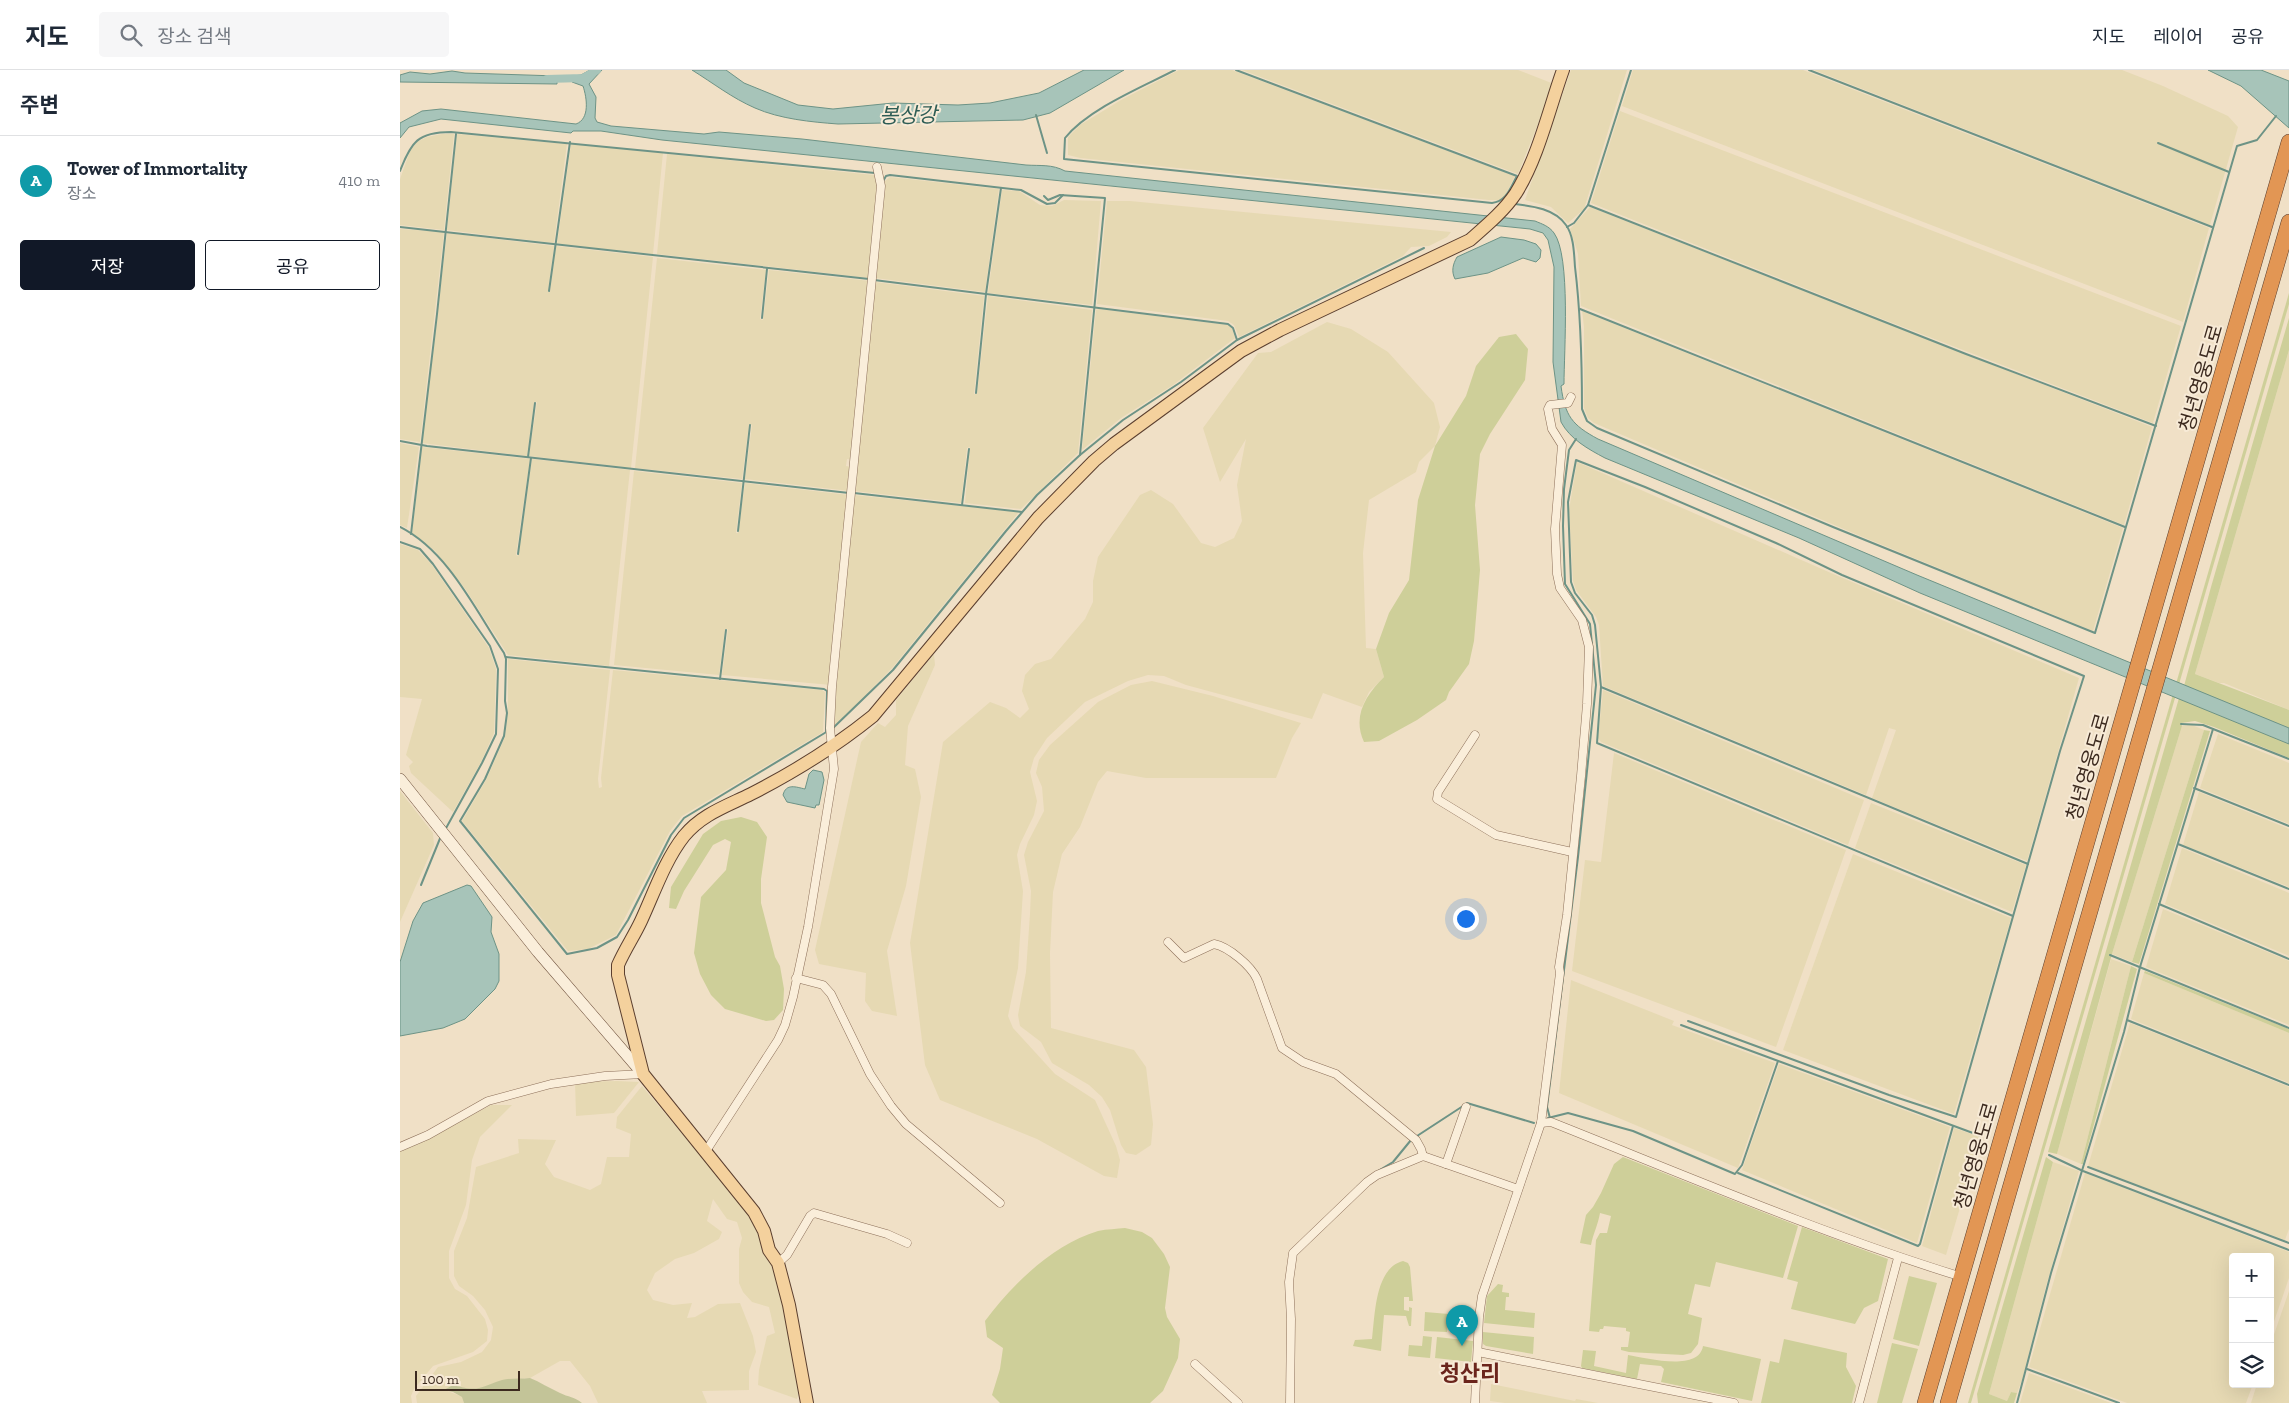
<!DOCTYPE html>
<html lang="ko">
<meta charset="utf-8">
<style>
:root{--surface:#fff;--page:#f6f6f7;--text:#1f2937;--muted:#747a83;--line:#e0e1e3;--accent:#111827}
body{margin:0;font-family:"Zilla Slab","Noto Sans KR",serif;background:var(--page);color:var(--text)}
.controls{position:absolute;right:15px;bottom:15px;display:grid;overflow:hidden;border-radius:5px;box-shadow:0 5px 20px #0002}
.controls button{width:45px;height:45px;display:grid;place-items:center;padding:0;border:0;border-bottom:1px solid var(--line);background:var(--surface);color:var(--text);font:25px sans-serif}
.scale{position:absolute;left:15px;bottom:12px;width:105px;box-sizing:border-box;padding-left:5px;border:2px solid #3c2a1f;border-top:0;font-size:14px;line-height:18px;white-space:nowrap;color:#3c2a1f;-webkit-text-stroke:4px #f7ead6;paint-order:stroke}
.you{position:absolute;left:1065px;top:848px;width:18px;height:18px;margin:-12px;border:4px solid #fff;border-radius:50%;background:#1a73e8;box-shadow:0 0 0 8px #1a73e833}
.badge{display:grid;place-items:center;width:32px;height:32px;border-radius:50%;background:var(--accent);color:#fff;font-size:16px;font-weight:700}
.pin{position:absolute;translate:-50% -41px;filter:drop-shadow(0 1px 2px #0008)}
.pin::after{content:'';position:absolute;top:26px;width:18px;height:15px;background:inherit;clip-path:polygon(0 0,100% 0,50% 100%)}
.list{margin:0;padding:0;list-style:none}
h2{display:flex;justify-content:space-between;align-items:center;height:65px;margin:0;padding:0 20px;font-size:21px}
h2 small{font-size:16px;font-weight:400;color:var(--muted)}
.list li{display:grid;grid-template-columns:32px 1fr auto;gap:15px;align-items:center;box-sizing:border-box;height:90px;padding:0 20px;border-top:1px solid var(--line)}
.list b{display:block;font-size:19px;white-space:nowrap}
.list p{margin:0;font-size:16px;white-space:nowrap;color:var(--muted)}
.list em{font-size:16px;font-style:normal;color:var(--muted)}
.actions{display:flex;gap:10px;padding:15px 20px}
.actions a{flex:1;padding:11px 0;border:1px solid var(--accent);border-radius:5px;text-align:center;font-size:18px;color:var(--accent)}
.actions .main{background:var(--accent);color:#fff}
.icon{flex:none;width:28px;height:28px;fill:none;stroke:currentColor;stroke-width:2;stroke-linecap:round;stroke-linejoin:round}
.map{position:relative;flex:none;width:1889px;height:1333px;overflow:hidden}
header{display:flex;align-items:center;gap:30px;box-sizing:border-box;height:70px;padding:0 25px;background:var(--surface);border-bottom:1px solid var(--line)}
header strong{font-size:24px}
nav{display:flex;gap:28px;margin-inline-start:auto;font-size:18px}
.search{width:350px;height:45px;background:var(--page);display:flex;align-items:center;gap:12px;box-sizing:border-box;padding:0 18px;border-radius:5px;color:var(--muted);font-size:19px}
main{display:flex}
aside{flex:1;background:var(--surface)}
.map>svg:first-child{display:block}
.farmland{fill:#e6d9b3}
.green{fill:#cecf99}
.cemetery{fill:#c3c498}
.water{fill:#a7c4b9;stroke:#6d9386}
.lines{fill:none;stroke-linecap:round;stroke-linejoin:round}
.stream{stroke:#6d9386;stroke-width:2}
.canal{stroke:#a7c4b9;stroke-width:8}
.minor-casing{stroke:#8d705a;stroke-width:9}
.secondary-casing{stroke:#6f513d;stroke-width:12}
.primary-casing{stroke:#5b3f2f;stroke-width:14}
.motorway-casing{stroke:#5b3f2f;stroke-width:16}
.minor{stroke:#faeeda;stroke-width:8}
.secondary{stroke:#faeeda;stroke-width:11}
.primary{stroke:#f4d19d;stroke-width:12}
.motorway{stroke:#e29654;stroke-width:15}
.labels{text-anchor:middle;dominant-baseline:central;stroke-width:4;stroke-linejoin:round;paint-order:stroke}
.street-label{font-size:20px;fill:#3c2a1f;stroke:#f7ead6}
.water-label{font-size:21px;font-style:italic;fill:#2e5d55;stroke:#f7ead6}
.quarter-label{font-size:22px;font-weight:bold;fill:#6b251c;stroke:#f7ead6}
</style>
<header>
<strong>지도</strong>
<div class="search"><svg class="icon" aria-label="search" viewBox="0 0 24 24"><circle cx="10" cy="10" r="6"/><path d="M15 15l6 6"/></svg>장소 검색</div>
<nav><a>지도</a><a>레이어</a><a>공유</a></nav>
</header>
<main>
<aside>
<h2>주변<small></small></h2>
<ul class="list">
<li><span class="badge" style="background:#0f9aa8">A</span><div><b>Tower of Immortality</b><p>장소</p></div><em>410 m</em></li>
</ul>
<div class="actions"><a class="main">저장</a><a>공유</a></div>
</aside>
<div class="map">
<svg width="1889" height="1333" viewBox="0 0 1889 1333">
<rect width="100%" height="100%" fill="#f0e0c6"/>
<!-- farmland -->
<g class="farmland">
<polygon points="779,0 832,0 1115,106 1105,126 1100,130 1089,130 680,88 668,85 668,67 680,55 721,30"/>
<polygon points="842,0 1118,0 1154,14 1118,104"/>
<polygon points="1171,0 1227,0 1184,139 1168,153 1151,137 1125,130"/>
<polygon points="1233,0 1403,0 1809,158 1783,252 1222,36"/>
<polygon points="1414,0 1722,0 1763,16 1828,46 1838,57 1810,155"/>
<polygon points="1220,41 1781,256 1753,353 1472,245 1191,133"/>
<polygon points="42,64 54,64 44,160 0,155 0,109 10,81 17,72 27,67"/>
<polygon points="57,64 167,74 154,173 47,160"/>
<polygon points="171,74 263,83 253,184 157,174"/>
<polygon points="267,84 474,105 479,115 470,208 257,184"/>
<polygon points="490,107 599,119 585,222 475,208 484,112"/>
<polygon points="602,120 619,121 640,135 652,136 664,130 701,131 692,235 588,223"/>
<polygon points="707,131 730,131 1051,162 1047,167 1029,176 1011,177 1003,186 839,267 834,255 828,251 697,234"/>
<polygon points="1190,137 1752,357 1724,455 1181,236 1178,184 1170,159"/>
<polygon points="0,159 44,162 20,372 0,369"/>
<polygon points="47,163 154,176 148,221 150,222 156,176 253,187 231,398 129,386 137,332 134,332 127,386 22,373"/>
<polygon points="257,188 366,200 360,249 363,250 369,200 470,211 453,390 447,389 446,396 452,397 450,421 345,409 352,355 349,354 342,409 235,398"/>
<polygon points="475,212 584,226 574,324 577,324 588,226 692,240 678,383 621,439 565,433 570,377 567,378 561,433 454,421"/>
<polygon points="699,239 828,255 832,258 835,268 773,315 721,348 682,380 696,240"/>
<polygon points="1182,241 1723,458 1693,561 1458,465 1194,353 1188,348 1184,338 1184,257"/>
<polygon points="927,252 951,259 988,282 1034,333 1040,357 1035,376 1019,392 1016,402 969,430 963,483 966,578 976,579 984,607 969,622 962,637 923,623 912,649 786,615 764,606 748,605 728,611 685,632 647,668 634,688 630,702 637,731 634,745 620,774 617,785 623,821 618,898 608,946 613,958 655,1004 695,1030 716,1076 720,1090 717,1108 704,1106 637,1069 540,1030 525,995 510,873 543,672 590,632 606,638 620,648 629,639 622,621 625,605 635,594 651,589 685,549 693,532 693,511 698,487 740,425 751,420 773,434 801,473 815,477 834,468 842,451 837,415 846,369 820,412 803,358 858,283 871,282"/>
<polygon points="1889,280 1889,640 1824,613 1819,613 1795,604"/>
<polygon points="0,373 19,377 7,458 0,455"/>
<polygon points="22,377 130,389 116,485 118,486 132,389 230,400 209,596 108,585 66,520 35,481 12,463"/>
<polygon points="1177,392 1431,503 1679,608 1627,791 1472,728 1496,660 1489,658 1466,725 1203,616 1199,555 1196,547 1176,520 1173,511 1169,440"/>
<polygon points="234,401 342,413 336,463 338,463 345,413 449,425 431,615 322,605 328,559 325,559 319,605 214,595"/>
<polygon points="454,425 619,442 493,597 437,654 435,654 434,624"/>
<polygon points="0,474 18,480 32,495 89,578 96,599 94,663 81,692 53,742 11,703 9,696 13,692 6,685 22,629 0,627"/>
<polygon points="534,584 535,595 508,656 505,695 515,699 521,727 506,816 487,881 497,946 472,941 465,931 466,903 419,894 415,880 461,672 478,653 485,657 496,645 496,630"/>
<polygon points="108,589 210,600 198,709 199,718 202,717 201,708 213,600 422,620 425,622 423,662 282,746 270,761 216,865 188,879 168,881 62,751 86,710 105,667 108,644"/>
<polygon points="752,611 813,626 901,653 892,668 876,708 746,708 707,701 698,712 680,757 662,784 653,822 650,883 651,958 734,980 746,997 753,1054 751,1075 736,1085 726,1083 721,1075 710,1040 702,1027 689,1015 652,993 641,972 620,956 618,945 626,902 630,844 631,821 624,785 628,772 644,741 642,717 636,703 639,690 650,675 698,632 731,615"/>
<polygon points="1203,620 1464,730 1448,775 1201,672 1198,668"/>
<polygon points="1792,655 1804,660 1732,892 1712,884 1782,656"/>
<polygon points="1818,664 1889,693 1889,754 1800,718"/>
<polygon points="1214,683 1446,780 1376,977 1172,901 1185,790 1201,792"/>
<polygon points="0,721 33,763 34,775 0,852"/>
<polygon points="1799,722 1889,759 1889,817 1783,775"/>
<polygon points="1471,733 1626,795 1612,842 1455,778"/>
<polygon points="1782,778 1889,823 1889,886 1765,834"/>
<polygon points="1453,784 1611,848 1554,1044 1383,980"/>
<polygon points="1763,839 1889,891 1889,955 1746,897"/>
<polygon points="1711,889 1731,896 1681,1094 1657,1084"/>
<polygon points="1744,903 1889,963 1889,1013 1731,949"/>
<polygon points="1171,910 1274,951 1272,955 1375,993 1338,1098 1159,1023"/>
<polygon points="1730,953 1889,1017 1889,1159 1885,1170 1688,1096"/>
<polygon points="1379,994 1550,1057 1517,1173 1342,1100"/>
<polygon points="217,1011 239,1012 214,1043 176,1046 175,1012"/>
<polygon points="242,1016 350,1145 375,1199 400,1319 397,1329 358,1315 359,1300 367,1266 375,1263 369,1237 352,1232 343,1222 339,1213 339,1179 342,1168 337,1152 327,1149 313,1129 307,1151 322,1162 319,1169 294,1183 275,1189 255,1203 247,1220 253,1230 273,1235 292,1233 287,1248 295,1247 318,1234 340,1233 353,1266 356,1282 349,1301 349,1320 302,1321 307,1333 198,1333 190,1316 170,1291 160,1291 130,1308 104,1310 85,1318 68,1319 53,1315 45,1320 63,1327 64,1333 17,1333 16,1326 38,1297 61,1292 82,1282 91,1270 93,1257 85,1240 73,1226 59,1216 54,1206 54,1181 67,1148 76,1097 119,1083 118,1069 156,1070 145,1094 154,1107 190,1120 201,1114 207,1087 229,1087 231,1064 216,1058 217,1047"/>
<polygon points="91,1035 112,1035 80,1067 72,1090 66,1135 49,1181 49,1208 55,1219 67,1226 85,1249 88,1260 87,1271 73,1282 33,1296 14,1319 11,1326 12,1333 0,1333 0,1081 28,1069"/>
<polygon points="1554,1058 1581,1067 1546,1185 1522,1176"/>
<polygon points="1653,1092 1679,1101 1646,1216 1622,1310 1617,1323 1611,1322 1607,1331 1589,1324"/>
<polygon points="1685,1103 1889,1182 1889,1208 1870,1263 1870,1187 1833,1187 1833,1314 1853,1314 1846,1333 1727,1333 1629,1297"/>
<polygon points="1889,1221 1889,1333 1851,1333 1857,1314 1870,1314 1870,1276"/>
<polygon points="1629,1303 1711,1333 1620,1333"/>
<polygon points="1091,1314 1175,1331 1176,1329 1198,1333 1105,1333 1090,1331"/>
</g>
<!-- green -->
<g class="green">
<polygon points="1889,223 1889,234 1885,248 1571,1333 1568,1333"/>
<polygon points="1889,248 1889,280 1795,604 1889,640 1889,658 1784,616 1811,517"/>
<path d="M1116,264l12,15 -3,31 -35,54 -10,20 -5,51 5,65 -6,71 -5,23 -20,28 -3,8 -29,20 -38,21 -15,1c-12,-26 2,-47 20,-65l-8,-28 13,-36 20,-33 9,-80 17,-54 31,-50 10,-30 23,-29z"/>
<polygon points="1779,628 1889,674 1889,688 1814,657 1795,651 1781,653 1782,656 1712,884 1657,1084 1648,1082"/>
<polygon points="1804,660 1810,661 1739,894 1732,892"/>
<polygon points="341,747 357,752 367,767 361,809 361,833 375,887 380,896 384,919 383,940 374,950 366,951 325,939 311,925 300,904 294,883 301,827 326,800 331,772 325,769 313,775 284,821 276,839 269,838 271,817 303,764 321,751"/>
<polygon points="1731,896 1737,899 1683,1094 1681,1094"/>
<polygon points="1745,901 1889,959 1889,963 1744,903"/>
<path d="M1223,1087l175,69 -15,52 -67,-16 -6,25 -15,-3 -7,30 14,4 -4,26 -7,9 -8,2 -54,-3 -8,-2v-3h7l2,-15 -4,-1v-3l-22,-2 -1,3h-3l-1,3 -10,-1 7,-91 4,-7h7l4,-17 -11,-3c-2,12 -7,21 -9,32l-11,-2 6,-28 7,-8 8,-14 13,-29z"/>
<polygon points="1646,1087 1653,1092 1589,1324 1607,1331 1611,1322 1617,1323 1614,1333 1578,1333 1577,1324"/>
<polygon points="1402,1157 1488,1189 1478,1231 1464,1238 1455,1254 1391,1239 1398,1212 1387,1209"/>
<path d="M725,1158l17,4 10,6 12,16 6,13 -5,41 2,9 13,22 -2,19 -15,33 -13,12h-150l-8,-8 8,-26 3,-21 -16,-11 -2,-16c28,-37 67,-76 113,-90 9,-2 19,-2 27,-3z"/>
<path d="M1003,1191l5,2 2,4 3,34h-4v-4h-5v13l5,1v-4l3,1 -1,18h-2l-3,-10 -22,-1 -3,36 -28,-5 2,-6 17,-1c3,-24 3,-71 31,-78z"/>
<polygon points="1509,1206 1537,1213 1519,1276 1493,1269"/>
<polygon points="1098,1214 1103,1215 1102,1222 1109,1223 1109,1227 1106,1227 1105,1240 1135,1243 1134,1258 1084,1253 1087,1226"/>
<polygon points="1025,1242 1049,1244 1047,1262 1024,1261"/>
<polygon points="1083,1262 1134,1267 1133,1284 1086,1276 1083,1274"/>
<polygon points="1023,1266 1032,1267 1030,1288 1008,1286 1009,1275 1022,1276"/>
<polygon points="1037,1267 1073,1271 1071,1292 1035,1288"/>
<polygon points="1384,1269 1447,1283 1446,1297 1456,1316 1452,1333 1361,1333 1370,1291 1379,1293"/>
<polygon points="1492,1273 1518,1279 1502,1333 1477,1333"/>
<path d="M1303,1276l58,13 -9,42 -91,-19 3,-13 -3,-3 -21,-2 -3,15 -55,-11 -1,-2 2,-16 13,1 -2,15 32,7 2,-18c18,3 71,17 75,-9z"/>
</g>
<!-- cemetery -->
<path class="cemetery" d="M130,1308c10,4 19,10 30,15 8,4 15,4 22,10h-118l-2,-6 -9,-5 -9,-2 9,-5c26,7 25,3 49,-5 8,-2 19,-1 28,-2z"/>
<!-- water -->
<g class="water">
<path d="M190,0h12l-13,14 7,13 -1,21 2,4 14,4 93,8 15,-2 83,7 224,26c14,1 26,-1 39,6l470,50c7,3 14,5 19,12 17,23 10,119 10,151l-3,2c4,30 11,39 37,53l319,136 372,153v16l-369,-151 -121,-55 -194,-80c-17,-9 -35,-19 -44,-36l-8,-60 1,-95 -6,-27 -5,-7 -13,-4 -868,-89 -61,-9h-28l-2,2 -130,-14 -32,8 -9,11v-15l22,-12 19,-2 135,15c14,-5 11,-26 7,-38l-11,-4 1,-6 8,-1z"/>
<path d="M292,0h34l18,13 54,22 35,4 60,-6 65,2 32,-2 49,-10 45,-23h40l-74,43 -27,7 -185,4c-27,-2 -58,-5 -83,-16 -23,-10 -42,-25 -63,-38z"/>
<polygon points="1808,0 1861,0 1889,11 1889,58 1841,16"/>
<polygon points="52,1 65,3 157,6 157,14 0,12 0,5 10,2 30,4"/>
<path d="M1101,167l23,3 12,4 5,6 -1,8 -4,4 -13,-4 -35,15 -33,6c-4,-8 -2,-15 2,-22z"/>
<path d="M413,700l9,2 2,8 -5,25h-3l-1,3 -28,-6 -4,-7c3,-12 13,-8 22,-6l4,-15z"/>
<polygon points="67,815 71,816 92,847 91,862 99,884 99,911 95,919 65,949 43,958 0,966 0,892 13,851 23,833"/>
</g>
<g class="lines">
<!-- stream -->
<g class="stream">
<path d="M775,0c-33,17 -87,39 -110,68l-1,21 428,44c15,-2 18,-15 25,-27l-281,-106"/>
<polyline points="1409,0 1812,157"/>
<polyline points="636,45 647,83"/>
<polyline points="1758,73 1829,102"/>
<path d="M0,101c11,-29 18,-39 51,-39l424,41"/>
<polyline points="482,113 486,106 490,105 621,120 647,134 655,133 663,125"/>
<polyline points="644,126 648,130 660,125 705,128 680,385"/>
<path d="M1115,134c18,2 40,5 51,21 8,11 8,29 9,42 6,49 7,93 7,142l5,12 10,7 236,99 262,106 142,-487 20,-6 19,-24"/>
<polyline points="1188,135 1566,284 1756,356"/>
<polyline points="0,157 469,209"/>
<polyline points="1167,157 1174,153 1188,135 1231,0"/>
<polyline points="474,210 828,254 833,258 837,270"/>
<polyline points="149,221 170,72"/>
<polyline points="1180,239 1725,457"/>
<polyline points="362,248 367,199"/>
<polyline points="576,323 586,224 601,118"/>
<polyline points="0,371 27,376 449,423"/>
<polyline points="128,387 135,333"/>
<polyline points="454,423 622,442"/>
<polyline points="562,435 569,379"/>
<path d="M0,457c48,24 76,84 104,126l2,6 -1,42 2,12 -3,23 -19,43 -25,42 107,133 30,-6 20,-11 11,-17 43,-85 13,-17 144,-87"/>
<polyline points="338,461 350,355"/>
<polyline points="11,464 37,244 56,64"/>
<polyline points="0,472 20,479 33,494 90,576 98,599 96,664 82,693 45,760"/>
<polyline points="118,484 131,388"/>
<polyline points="106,587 424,619 427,621 426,662"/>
<polyline points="320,609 326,560"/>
<polyline points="1201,617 1628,794"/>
<polyline points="1781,654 1803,655 1889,689"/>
<polyline points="432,659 493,600 606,461 637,425 680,385 723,350 781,312 837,270 1024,178"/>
<polyline points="1794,718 1889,756"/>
<polyline points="1778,774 1889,819"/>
<polyline points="21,815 41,766"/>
<polyline points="1759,834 1889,889"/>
<polyline points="1710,885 1889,958"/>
<polyline points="1727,950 1889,1015"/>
<polyline points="1288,951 1489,1025 1556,1047 1660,681 1684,606 1442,505 1376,473 1245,417 1176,390 1168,432 1171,512 1175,523 1192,545 1195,555 1201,617 1197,673 1613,846"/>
<polyline points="1281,955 1581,1066"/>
<polyline points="1067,1033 1134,1053"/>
<polyline points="1148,1048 1168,1043 1233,1061 1335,1104 1342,1095 1378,991"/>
<polyline points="1150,1048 1147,1037 1178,787 1196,615 1190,554 1165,514 1163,456 1164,419 1169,380 1176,369"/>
<polyline points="1017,1066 1063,1036"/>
<polyline points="1649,1085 1683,1101 1889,1180"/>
<polyline points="1688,1097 1889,1173"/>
<polyline points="978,1101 993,1092 1011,1070"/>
<polyline points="1338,1103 1518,1176 1520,1174 1553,1056"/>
<polyline points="957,1117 966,1109"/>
<polyline points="1627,1299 1719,1333"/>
<polyline points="1617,1333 1651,1203 1724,962 1740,897 1813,659"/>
</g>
<!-- canal -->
<polyline class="canal" points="147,9 183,8 197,0"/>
<defs>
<g id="minor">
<polyline points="1075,665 1038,722 1037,729 1096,765 1172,782"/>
<path d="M768,872l16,16 30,-14c15,3 37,22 43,35l25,69 21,14 33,12 80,66 5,9 2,7 -46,19 -10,7 -74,71 -4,29 2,37 -1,84"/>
<polyline points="396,908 423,915 431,924 470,1004 491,1036 506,1054 600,1133"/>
<path d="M1141,1053l10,-1c136,54 271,112 411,155"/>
<polyline points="0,1077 28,1065 88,1031 151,1014 205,1006 243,1004"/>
<polyline points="306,1081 378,970 385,955 393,927 408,857 434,699 430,658 432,617 481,116 477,97"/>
<polyline points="1023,1086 1118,1119"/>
<polyline points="1046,1094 1066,1037"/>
<polyline points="378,1193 387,1185 410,1146 414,1143 487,1164 507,1173"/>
<polyline points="1078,1282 1334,1333"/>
<polyline points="795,1294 838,1333"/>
<polyline points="1075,1333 1079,1247 1082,1226 1141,1053 1160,903 1159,897 1167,845 1181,706 1187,634 1189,577 1182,550 1160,518 1157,504 1155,459 1162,375 1152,359 1148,339 1150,335 1168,333 1171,327"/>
<polyline points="1459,1333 1498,1188"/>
</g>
<polyline id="secondary" points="0,709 138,882 243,1004"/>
<path id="primary" d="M407,1333l-18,-98 -11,-42 -9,-13 -5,-19 -10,-19 -111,-138 -25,-99v-10c7,-16 16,-29 23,-44 13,-28 24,-61 43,-85 18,-22 43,-30 67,-42 43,-22 85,-48 122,-78l165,-198 56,-57 20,-17 127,-93 39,-21 190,-90c16,-14 34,-29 46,-47 22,-35 33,-84 47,-123"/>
<g id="motorway">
<polyline points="1525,1333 1889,72"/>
<polyline points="1548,1333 1889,152"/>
</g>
</defs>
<!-- minor casing -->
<use href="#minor" class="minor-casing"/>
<!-- secondary casing -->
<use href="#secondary" class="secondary-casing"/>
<!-- primary casing -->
<use href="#primary" class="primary-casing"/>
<!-- motorway casing -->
<use href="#motorway" class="motorway-casing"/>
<!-- minor -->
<use href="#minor" class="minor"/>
<!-- secondary -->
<use href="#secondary" class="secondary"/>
<!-- primary -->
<use href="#primary" class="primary"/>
<!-- motorway -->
<use href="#motorway" class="motorway"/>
</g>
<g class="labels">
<!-- street labels -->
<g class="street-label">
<text transform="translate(1801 308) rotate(-74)">청년영웅도로</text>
<text transform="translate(1688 697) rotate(-74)">청년영웅도로</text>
<text transform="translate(1576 1086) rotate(-74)">청년영웅도로</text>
</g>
<!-- water labels -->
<g class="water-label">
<text transform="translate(508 45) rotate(-1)">봉상강</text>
</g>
<!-- quarter labels -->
<g class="quarter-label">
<text x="1070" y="1303">청산리</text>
</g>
</g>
</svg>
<div class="controls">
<button>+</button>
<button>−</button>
<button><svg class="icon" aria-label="layers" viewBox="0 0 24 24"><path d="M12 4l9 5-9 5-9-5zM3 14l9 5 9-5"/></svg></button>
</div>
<div class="scale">100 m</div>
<div class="you"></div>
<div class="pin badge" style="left:1062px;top:1276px;background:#0f9aa8">A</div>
</div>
</main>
